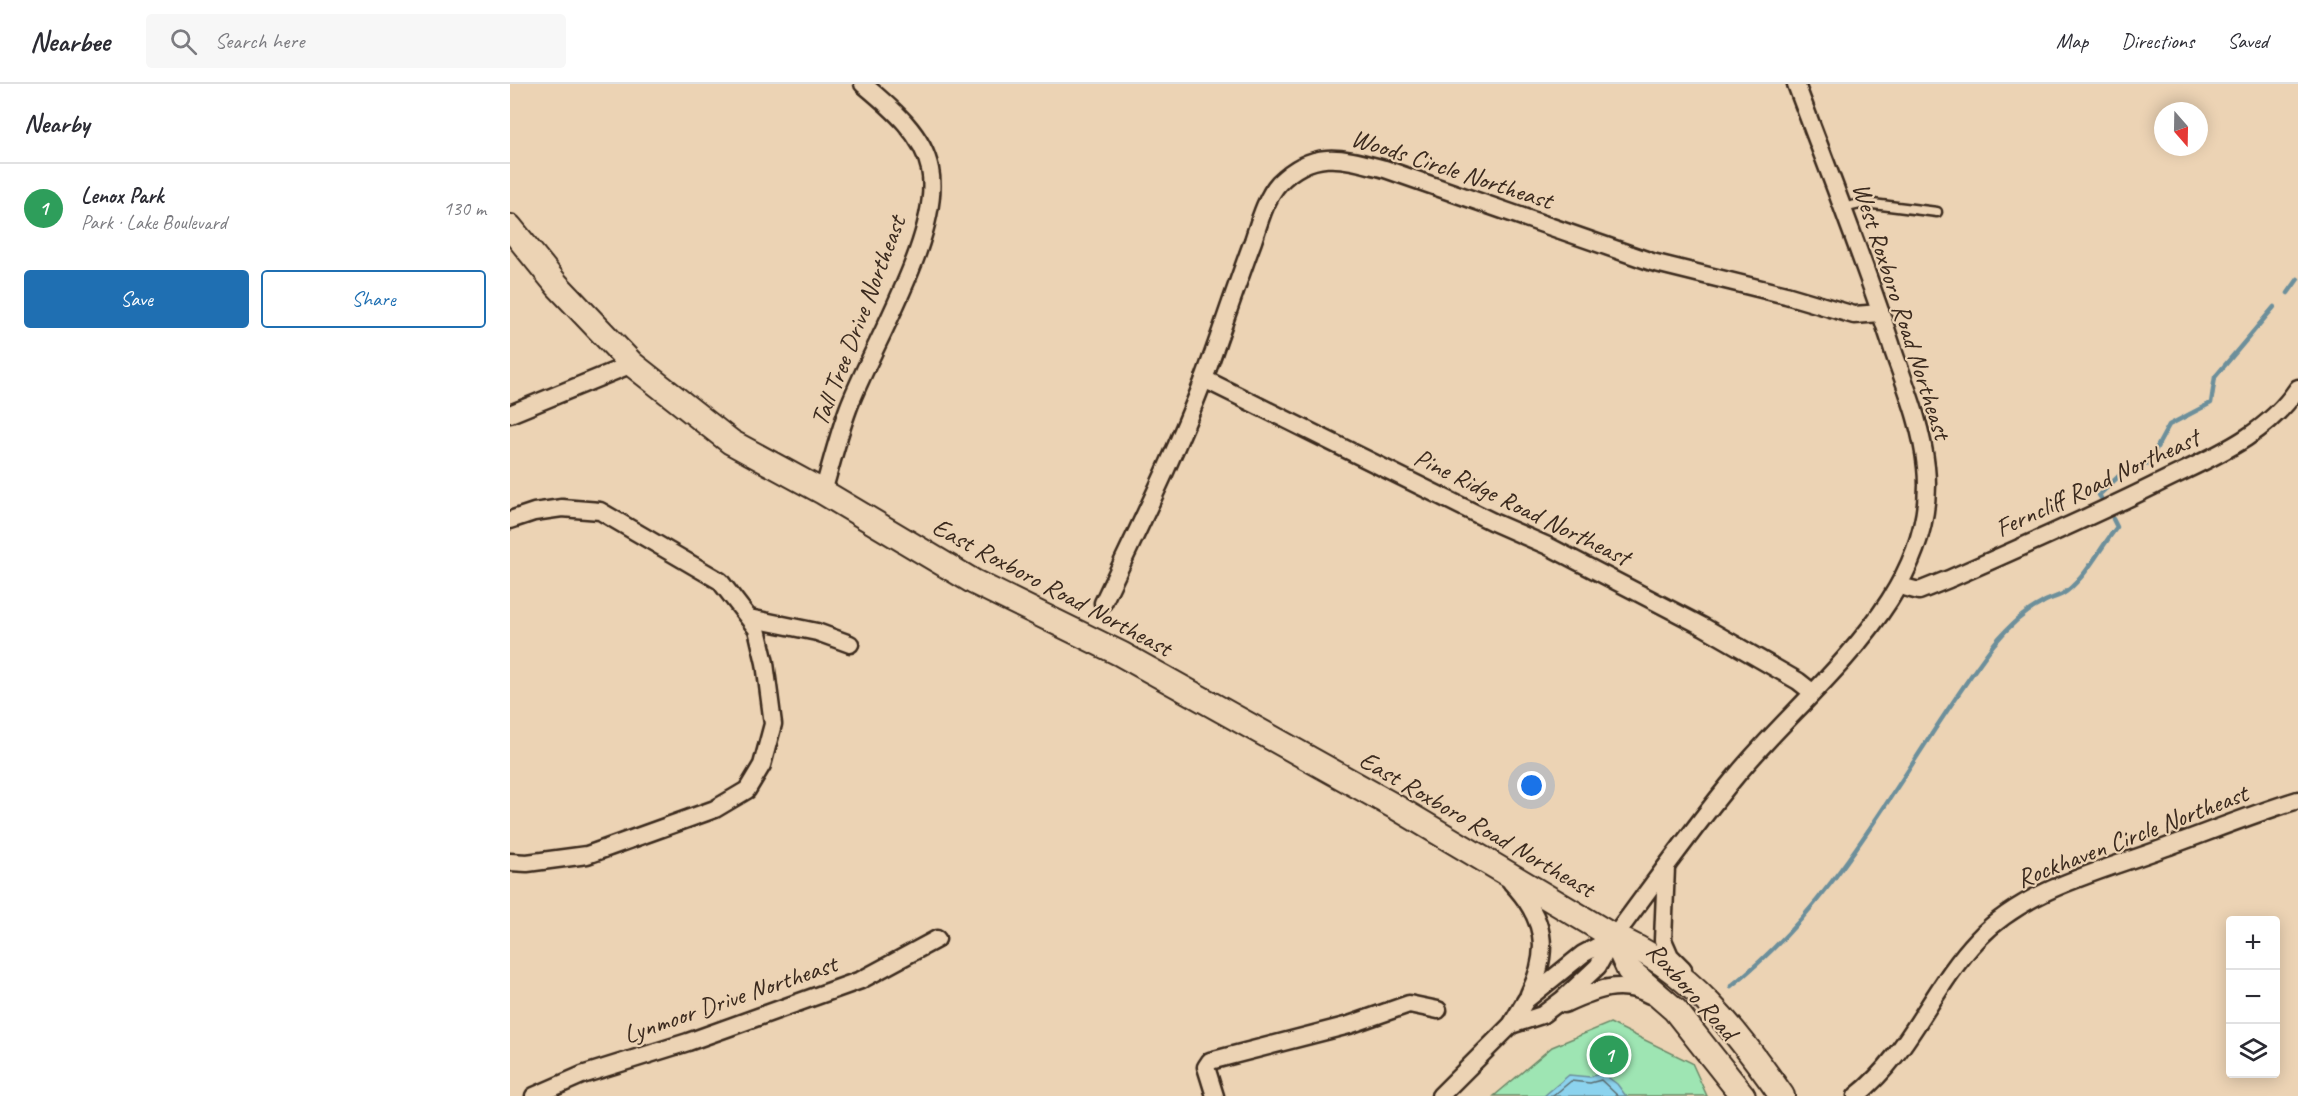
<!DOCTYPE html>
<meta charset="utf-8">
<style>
:root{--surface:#fff;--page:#f7f7f7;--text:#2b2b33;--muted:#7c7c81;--line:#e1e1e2;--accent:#1f6fb2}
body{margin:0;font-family:Caveat,sans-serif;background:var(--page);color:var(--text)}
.controls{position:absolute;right:18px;bottom:18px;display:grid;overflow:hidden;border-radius:6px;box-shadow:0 3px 15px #0003}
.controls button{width:54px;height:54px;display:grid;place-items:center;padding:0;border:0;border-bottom:2px solid var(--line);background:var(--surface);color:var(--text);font:30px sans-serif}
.compass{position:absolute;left:1644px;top:18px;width:54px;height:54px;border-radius:50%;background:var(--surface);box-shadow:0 3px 15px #0003;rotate:160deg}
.you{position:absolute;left:1022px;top:702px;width:21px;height:21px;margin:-15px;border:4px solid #fff;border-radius:50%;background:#1a73e8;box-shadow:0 0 0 9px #1a73e833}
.badge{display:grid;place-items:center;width:39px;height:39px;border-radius:50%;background:var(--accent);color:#fff;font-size:20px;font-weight:700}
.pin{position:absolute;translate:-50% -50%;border:3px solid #fff;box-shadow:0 2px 6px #0006}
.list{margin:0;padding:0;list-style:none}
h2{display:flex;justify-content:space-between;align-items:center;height:78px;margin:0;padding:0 24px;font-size:26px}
h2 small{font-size:20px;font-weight:400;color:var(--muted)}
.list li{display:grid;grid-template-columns:39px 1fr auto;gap:18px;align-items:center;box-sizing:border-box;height:90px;padding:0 24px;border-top:2px solid var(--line)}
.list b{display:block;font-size:22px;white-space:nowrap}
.list p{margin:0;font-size:20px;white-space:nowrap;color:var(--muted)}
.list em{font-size:20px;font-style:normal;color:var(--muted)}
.actions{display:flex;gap:12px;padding:18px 24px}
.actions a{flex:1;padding:14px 0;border:2px solid var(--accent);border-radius:6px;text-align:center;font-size:21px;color:var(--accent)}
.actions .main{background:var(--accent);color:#fff}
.icon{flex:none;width:33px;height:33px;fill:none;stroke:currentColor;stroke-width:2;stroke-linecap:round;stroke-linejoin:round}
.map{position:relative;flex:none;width:1788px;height:1012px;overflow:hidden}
header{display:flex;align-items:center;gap:36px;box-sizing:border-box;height:84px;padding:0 30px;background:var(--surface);border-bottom:2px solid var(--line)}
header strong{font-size:28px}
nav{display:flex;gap:33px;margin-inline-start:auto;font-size:21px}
.search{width:420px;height:54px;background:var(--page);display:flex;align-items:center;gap:15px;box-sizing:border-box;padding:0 21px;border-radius:6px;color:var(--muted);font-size:22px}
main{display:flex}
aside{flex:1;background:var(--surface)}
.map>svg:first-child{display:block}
.green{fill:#9ee5b3;stroke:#6c8868;stroke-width:1.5}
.water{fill:#8cd3ee;stroke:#6c8f9b;stroke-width:1.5}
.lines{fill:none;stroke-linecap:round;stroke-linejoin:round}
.shore{stroke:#5b6e71;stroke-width:1.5}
.stream{stroke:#6c8f9b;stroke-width:4.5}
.lane-casing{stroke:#3b2a1e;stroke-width:13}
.street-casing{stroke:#3b2a1e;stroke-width:21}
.secondary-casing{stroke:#3b2a1e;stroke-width:28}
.lane{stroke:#ecd3b4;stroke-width:8}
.street{stroke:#ecd3b4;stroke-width:16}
.secondary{stroke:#ecd3b4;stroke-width:24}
.labels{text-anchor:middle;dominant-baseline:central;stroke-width:4.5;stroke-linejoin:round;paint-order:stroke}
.street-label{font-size:26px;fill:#3b2a1e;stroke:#ecd3b4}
</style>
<header>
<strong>Nearbee</strong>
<div class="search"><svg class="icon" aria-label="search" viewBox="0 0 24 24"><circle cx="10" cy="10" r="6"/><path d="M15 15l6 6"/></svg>Search here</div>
<nav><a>Map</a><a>Directions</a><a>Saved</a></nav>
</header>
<main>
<aside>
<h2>Nearby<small></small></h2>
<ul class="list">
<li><span class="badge" style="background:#2e9e5b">1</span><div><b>Lenox Park</b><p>Park · Lake Boulevard</p></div><em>130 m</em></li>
</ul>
<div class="actions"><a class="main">Save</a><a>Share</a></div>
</aside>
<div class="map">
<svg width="1788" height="1012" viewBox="0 0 1788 1012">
<rect width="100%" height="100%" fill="#ecd3b4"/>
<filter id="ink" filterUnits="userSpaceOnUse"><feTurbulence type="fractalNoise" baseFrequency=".0167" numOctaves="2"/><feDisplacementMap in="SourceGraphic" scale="12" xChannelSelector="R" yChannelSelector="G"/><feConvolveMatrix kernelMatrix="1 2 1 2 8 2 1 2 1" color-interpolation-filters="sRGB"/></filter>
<g filter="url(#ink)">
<!-- green -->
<polygon class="green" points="1100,939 1182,979 1197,1012 984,1012 1042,963"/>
<!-- water -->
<polygon class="water" points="1092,989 1107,1000 1116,1012 1034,1012 1059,991 1080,993"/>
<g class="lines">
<!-- shore -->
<polyline class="shore" points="1043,1012 1061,997 1080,999 1091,996 1108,1012"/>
<!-- stream -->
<g class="stream">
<polyline points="1778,209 1788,195"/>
<polyline points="1638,380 1659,341 1701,319 1705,293 1764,223"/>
<polyline points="1591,414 1589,411 1611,390 1629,383"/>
<path d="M1221,902c115,-90 176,-228 263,-342 14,-17 28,-31 48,-41 8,-5 18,-6 25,-12 21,-17 33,-43 50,-64l-4,-8"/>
</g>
<defs>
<polyline id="lane" points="1332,124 1355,119 1427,128"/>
<g id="street">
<polyline points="694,295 983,438 1038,462 1194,543 1288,597 1302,608"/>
<polyline points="0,330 122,280"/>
<path d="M313,408c8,-27 15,-56 25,-83 23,-62 95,-176 82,-240 -7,-36 -41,-63 -67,-85"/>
<polyline points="0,436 24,428 52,424 90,427 210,497 247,545 255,579 263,640 252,681 237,706 205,725 77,771 17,779 0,778"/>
<path d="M1390,502l19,5 30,-12c68,-30 137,-60 204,-93 53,-27 110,-46 145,-98"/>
<path d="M593,519c35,-74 72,-148 101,-224 17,-46 32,-93 49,-138 6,-18 13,-44 26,-58 35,-35 64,-25 106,-14l267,93 134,33 68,20 27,-2"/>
<polyline points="239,534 307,548 340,560"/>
<polyline points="1156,783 1153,856 1160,872 1173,885"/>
<path d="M1001,798c34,36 40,68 18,112"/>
<path d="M1054,920c29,-13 56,-26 86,-9"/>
<path d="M1001,941l31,-10 21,-16 35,-33 16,-29c40,-54 79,-109 122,-161 72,-88 204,-181 190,-309 -4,-40 -19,-77 -32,-114 -29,-91 -65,-180 -98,-269"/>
<polyline points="24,1012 72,991 178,958 351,896 427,855"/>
<polyline points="705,1012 696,983 700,977 839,941 899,920 928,926"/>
<polyline points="930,1012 1001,941 1016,916 1073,870 1103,854"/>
<path d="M1346,1012c54,-42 76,-109 122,-157 47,-50 121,-67 183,-90 45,-16 91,-35 137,-49"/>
</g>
<g id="secondary">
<path d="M0,143l47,58 75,79 99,78 92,50 151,90 147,72 273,152 220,131c75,30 123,95 168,159"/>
<polyline points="1104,853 1119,886 1165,926 1233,1012"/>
</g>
</defs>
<!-- lane casing -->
<use href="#lane" class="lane-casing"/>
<!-- street casing -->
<use href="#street" class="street-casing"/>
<!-- secondary casing -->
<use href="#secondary" class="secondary-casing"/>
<!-- lane -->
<use href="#lane" class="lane"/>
<!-- street -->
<use href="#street" class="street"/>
<!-- secondary -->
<use href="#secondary" class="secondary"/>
</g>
</g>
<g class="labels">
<!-- street labels -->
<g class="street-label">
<text transform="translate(942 85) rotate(18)">Woods Circle Northeast</text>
<text transform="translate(1392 227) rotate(72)">West Roxboro Road Northeast</text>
<text transform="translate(348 237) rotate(-69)">Tall Tree Drive Northeast</text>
<text transform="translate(1587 399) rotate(-25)">Ferncliff Road Northeast</text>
<text transform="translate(1012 423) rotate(26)">Pine Ridge Road Northeast</text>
<text transform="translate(542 503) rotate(28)">East Roxboro Road Northeast</text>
<text transform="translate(967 740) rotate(30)">East Roxboro Road Northeast</text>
<text transform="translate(1622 752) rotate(-21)">Rockhaven Circle Northeast</text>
<text transform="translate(1182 907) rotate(48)">Roxboro Road</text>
<text transform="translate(220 915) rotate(-19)">Lynmoor Drive Northeast</text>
</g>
</g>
</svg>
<div class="controls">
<button>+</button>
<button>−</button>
<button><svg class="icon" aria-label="layers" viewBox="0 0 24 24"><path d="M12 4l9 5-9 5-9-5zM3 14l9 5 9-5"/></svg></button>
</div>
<svg class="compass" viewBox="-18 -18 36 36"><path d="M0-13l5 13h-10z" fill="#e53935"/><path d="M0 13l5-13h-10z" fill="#7c7c81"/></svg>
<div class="you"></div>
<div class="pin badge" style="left:1099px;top:971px;background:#2e9e5b">1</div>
</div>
</main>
